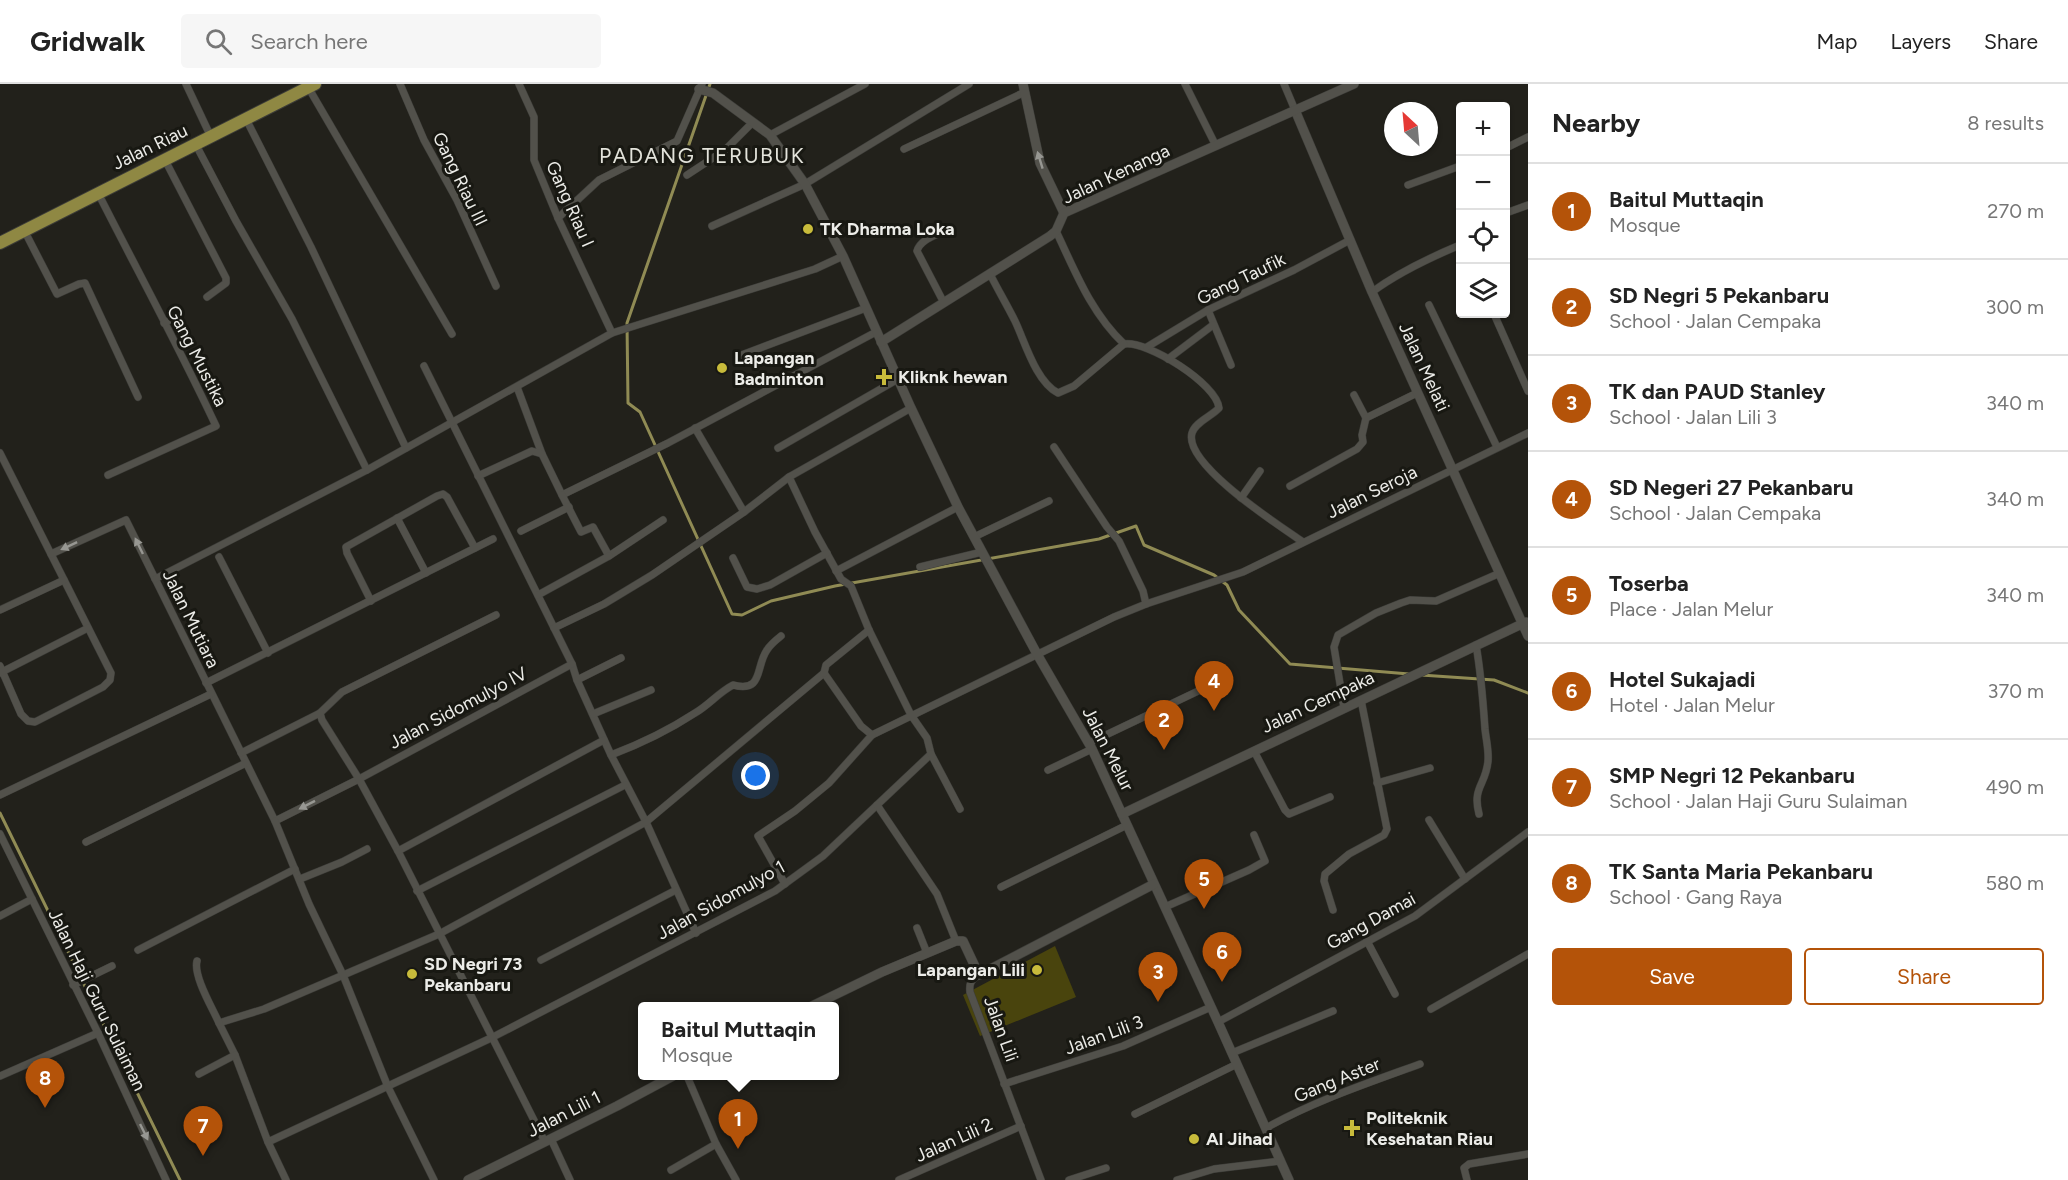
<!DOCTYPE html>
<meta charset="utf-8">
<style>
:root{--surface:#fff;--page:#f6f6f6;--text:#222;--muted:#767676;--line:#e0e0e0;--accent:#b45309}
body{margin:0;font-family:Figtree,sans-serif;background:var(--page);color:var(--text)}
.controls{position:absolute;right:18px;top:18px;display:grid;overflow:hidden;border-radius:6px;box-shadow:0 2px 4px #0004}
.controls button{width:54px;height:54px;display:grid;place-items:center;padding:0;border:0;border-bottom:2px solid var(--line);background:var(--surface);color:var(--text);font:30px sans-serif}
.compass{position:absolute;left:1384px;top:18px;width:54px;height:54px;border-radius:50%;background:var(--surface);box-shadow:0 2px 4px #0004;rotate:334deg}
.you{position:absolute;left:756px;top:692px;width:21px;height:21px;margin:-15px;border:4px solid #fff;border-radius:50%;background:#1a73e8;box-shadow:0 0 0 9px #1a73e833}
.badge{display:grid;place-items:center;width:39px;height:39px;border-radius:50%;background:var(--accent);color:#fff;font-size:20px;font-weight:700}
.pin{position:absolute;translate:-50% -50px;filter:drop-shadow(0 2px 3px #0008)}
.pin::after{content:'';position:absolute;top:32px;width:21px;height:18px;background:inherit;clip-path:polygon(0 0,100% 0,50% 100%)}
.popup{position:absolute;left:638px;top:918px;width:201px;height:78px;box-sizing:border-box;display:grid;place-content:center;border-radius:6px;background:var(--surface);filter:drop-shadow(0 2px 4px #0005);font-size:20px;white-space:nowrap;color:var(--muted)}
.popup b{font-size:22px;color:var(--text)}
.popup::after{content:'';position:absolute;left:50%;top:100%;margin-left:-12px;border:12px solid transparent;border-top-color:var(--surface)}
.list{margin:0;padding:0;list-style:none}
h2{display:flex;justify-content:space-between;align-items:center;height:78px;margin:0;padding:0 24px;font-size:26px}
h2 small{font-size:20px;font-weight:400;color:var(--muted)}
.list li{display:grid;grid-template-columns:39px 1fr auto;gap:18px;align-items:center;box-sizing:border-box;height:96px;padding:0 24px;border-top:2px solid var(--line)}
.list b{display:block;font-size:22px;white-space:nowrap}
.list p{margin:0;font-size:20px;white-space:nowrap;color:var(--muted)}
.list em{font-size:20px;font-style:normal;color:var(--muted)}
.actions{display:flex;gap:12px;padding:18px 24px}
.actions a{flex:1;padding:14px 0;border:2px solid var(--accent);border-radius:6px;text-align:center;font-size:21px;color:var(--accent)}
.actions .main{background:var(--accent);color:#fff}
.icon{flex:none;width:33px;height:33px;fill:none;stroke:currentColor;stroke-width:2;stroke-linecap:round;stroke-linejoin:round}
.map{position:relative;flex:none;width:1528px;height:1096px;overflow:hidden}
header{display:flex;align-items:center;gap:36px;box-sizing:border-box;height:84px;padding:0 30px;background:var(--surface);border-bottom:2px solid var(--line)}
header strong{font-size:28px}
nav{display:flex;gap:33px;margin-inline-start:auto;font-size:21px}
.search{width:420px;height:54px;background:var(--page);display:flex;align-items:center;gap:15px;box-sizing:border-box;padding:0 21px;border-radius:6px;color:var(--muted);font-size:22px}
main{display:flex}
aside{flex:1;background:var(--surface)}
.map>svg:first-child{display:block}
.pitch{fill:#49440d}
.lines{fill:none;stroke-linecap:round;stroke-linejoin:round}
.stream{stroke:#908b54;stroke-width:3}
.minor-casing{stroke:#3c3c38;stroke-width:8}
.tertiary-casing{stroke:#3c3c38;stroke-width:10}
.primary-casing{stroke:#3c3c38;stroke-width:14}
.minor{stroke:#52514b;stroke-width:7}
.tertiary{stroke:#52514b;stroke-width:9}
.primary{stroke:#8f8843;stroke-width:12}
.oneway{fill:#979792}
.poi-dot{fill:#c8bb3b;stroke:#181812;stroke-width:2}
.labels{text-anchor:middle;dominant-baseline:central;stroke-width:6;stroke-linejoin:round;paint-order:stroke}
.street-label{font-size:18px;fill:#ecece8;stroke:#181812}
.poi-label{font-size:18px;font-weight:bold;fill:#ecece8;stroke:#181812;text-anchor:start}
.quarter-label{font-size:21px;letter-spacing:1.5px;fill:#e3e3db;stroke:#181812}
</style>
<header>
<strong>Gridwalk</strong>
<div class="search"><svg class="icon" aria-label="search" viewBox="0 0 24 24"><circle cx="10" cy="10" r="6"/><path d="M15 15l6 6"/></svg>Search here</div>
<nav><a>Map</a><a>Layers</a><a>Share</a></nav>
</header>
<main>
<div class="map">
<svg width="1528" height="1096" viewBox="0 0 1528 1096">
<rect width="100%" height="100%" fill="#22211b"/>
<!-- pitch -->
<polygon class="pitch" points="1055,862 1076,913 980,952 963,911"/>
<g class="lines">
<!-- stream -->
<g class="stream">
<polyline points="710,0 627,239 628,319 640,328 732,530 742,531 771,517 835,502 1099,455 1136,442 1144,461 1214,491 1227,501 1239,526 1290,580 1409,590"/>
<polyline points="1421,591 1494,596 1528,609"/>
<polyline points="0,729 180,1096"/>
</g>
<defs>
<g id="minor">
<polyline points="186,0 211,53"/>
<polyline points="400,0 424,56 457,116 496,202"/>
<polyline points="519,0 534,33 534,76 558,134 612,249"/>
<polyline points="1185,0 1216,62"/>
<polyline points="1284,0 1295,26"/>
<polyline points="308,3 452,250"/>
<polyline points="246,35 311,163 406,364"/>
<polyline points="770,51 865,0"/>
<polyline points="196,61 236,137 292,235 367,386"/>
<polyline points="1506,64 1528,53"/>
<polyline points="904,65 1025,8"/>
<polyline points="165,76 226,194 226,199 207,213"/>
<polyline points="687,91 725,66 753,38"/>
<polyline points="1408,101 1460,82"/>
<path d="M98,109c39,77 81,154 118,233l-108,49"/>
<polyline points="1506,129 1528,121"/>
<polyline points="558,134 599,96 677,57 702,0"/>
<polyline points="712,142 805,100 969,0"/>
<polyline points="24,146 57,210 79,200 85,199 138,313"/>
<path d="M944,147c-10,5 -24,9 -27,20l27,52"/>
<path d="M1056,147c19,40 35,82 68,113 23,-4 93,40 95,64 -7,8 -24,14 -27,25 -9,31 88,93 111,109"/>
<path d="M990,190c8,16 17,31 25,47 10,21 21,61 43,72l16,-7 50,-42"/>
<path d="M1372,208c27,-20 57,-34 88,-47"/>
<polyline points="1429,221 1497,363"/>
<polyline points="1208,226 1231,281"/>
<polyline points="1494,230 1528,307"/>
<polyline points="164,239 179,231"/>
<polyline points="1147,263 1208,226 1294,186 1350,156"/>
<polyline points="739,272 866,224"/>
<polyline points="1168,275 1213,241"/>
<polyline points="424,282 572,580 577,596 611,671 646,738 696,849"/>
<polyline points="517,303 542,370"/>
<polyline points="1354,311 1366,334 1417,309"/>
<polyline points="695,344 744,428"/>
<polyline points="1054,363 1107,443 1119,457 1143,507 1146,520"/>
<polyline points="778,364 898,295"/>
<polyline points="0,369 111,589 110,596 103,603 35,638 28,637 21,630 0,582"/>
<polyline points="478,392 532,367 542,370 562,411 668,359 876,248"/>
<polyline points="789,393 815,448 841,495 851,502 869,546 911,631 927,654 931,670 823,772 775,807 491,954 268,1058 235,971 219,939 264,925 439,850 646,738 824,589 861,642 872,651 1114,533 1146,520 1243,488 1528,349"/>
<polyline points="1290,402 1357,365 1363,358 1362,351 1366,334"/>
<polyline points="562,411 581,448 593,443 609,472 663,436"/>
<polyline points="1241,414 1260,387"/>
<polyline points="397,434 426,489"/>
<polyline points="521,447 569,423"/>
<polyline points="974,453 1049,417"/>
<polyline points="51,470 126,436 275,737 359,695 572,580"/>
<polyline points="219,473 268,569"/>
<polyline points="733,474 747,503 757,505 770,501 827,469"/>
<polyline points="920,483 982,468"/>
<polyline points="836,487 958,423"/>
<polyline points="155,495 367,386 612,249 815,185 843,172"/>
<polyline points="538,511 609,472"/>
<polyline points="371,517 347,469 346,463 437,412 443,410 447,413 475,464"/>
<polyline points="0,526 64,496"/>
<polyline points="496,531 342,608 320,629 322,636 359,695 398,767 545,1058"/>
<polyline points="554,544 604,520 652,491 744,428 789,393 911,324"/>
<path d="M1476,561c5,28 7,55 9,84 1,10 4,22 3,32 -2,24 -16,26 -9,53"/>
<polyline points="0,589 88,544"/>
<polyline points="824,589 826,581 869,546"/>
<polyline points="577,596 621,574"/>
<polyline points="206,599 493,455"/>
<polyline points="1344,624 1334,563 1338,551 1376,529 1401,519 1410,516 1436,517 1500,489"/>
<polyline points="593,630 651,606"/>
<polyline points="1089,659 1215,599"/>
<polyline points="1254,667 1285,726 1289,730 1330,713"/>
<polyline points="241,669 320,629"/>
<polyline points="931,670 960,725"/>
<path d="M611,671c29,-11 58,-25 84,-42 14,-8 23,-20 38,-28 31,8 22,-18 34,-35 3,-5 9,-10 14,-14"/>
<polyline points="1048,686 1092,665"/>
<polyline points="1377,699 1430,684"/>
<polyline points="0,711 211,610"/>
<polyline points="877,721 937,810 956,857"/>
<polyline points="1429,736 1465,795"/>
<polyline points="275,737 309,820 343,891 388,1003 434,1096"/>
<polyline points="0,750 98,949 166,1096"/>
<polyline points="86,758 246,679"/>
<polyline points="398,767 604,656"/>
<polyline points="300,795 342,778 367,765"/>
<polyline points="785,800 758,752 795,727 829,699 872,651"/>
<polyline points="1001,803 1127,741"/>
<polyline points="417,807 625,701"/>
<polyline points="1165,823 1249,786 1265,777 1254,751"/>
<polyline points="1333,826 1324,797 1325,790 1349,770 1384,751 1387,745 1361,616"/>
<polyline points="0,832 32,815"/>
<polyline points="917,844 927,869"/>
<polyline points="1367,857 1395,910"/>
<polyline points="138,866 295,785"/>
<polyline points="541,876 676,806"/>
<path d="M197,877c-4,15 16,48 22,62"/>
<path d="M979,891c-8,5 -10,8 -9,17l71,188"/>
<polyline points="73,901 112,882"/>
<polyline points="1431,925 1528,870"/>
<polyline points="1218,938 1415,832 1528,748"/>
<polyline points="1232,969 1333,927"/>
<polyline points="199,990 235,971"/>
<polyline points="0,992 98,949"/>
<polyline points="687,992 716,1060 736,1096"/>
<polyline points="1004,1000 1123,962 1211,923"/>
<polyline points="1135,1030 1237,980"/>
<path d="M1266,1044c48,-27 102,-45 154,-64"/>
<polyline points="551,1055 570,1096"/>
<polyline points="268,1058 286,1096"/>
<polyline points="671,1086 716,1060"/>
<polyline points="899,1096 1021,1042"/>
<polyline points="1069,1096 1106,1084"/>
<polyline points="1177,1096 1214,1085 1280,1077"/>
<polyline points="1467,1096 1464,1084 1469,1080 1528,1070"/>
</g>
<g id="tertiary">
<polyline points="1023,0 1040,79 1064,129"/>
<polyline points="699,5 713,9 770,51 805,100 843,172 911,324 958,423 1037,570 1092,665 1218,938 1289,1096"/>
<polyline points="1295,26 1372,208 1528,552"/>
<polyline points="881,258 1050,152 1056,147 1064,129 1354,0"/>
<polyline points="1122,730 1526,538"/>
<polyline points="812,922 882,888 956,857 963,857 979,891 1154,800"/>
<polyline points="468,1096 617,1022 673,992"/>
</g>
<polyline id="primary" points="0,159 315,0"/>
</defs>
<!-- minor casing -->
<use href="#minor" class="minor-casing"/>
<!-- tertiary casing -->
<use href="#tertiary" class="tertiary-casing"/>
<!-- primary casing -->
<use href="#primary" class="primary-casing"/>
<!-- minor -->
<use href="#minor" class="minor"/>
<!-- tertiary -->
<use href="#tertiary" class="tertiary"/>
<!-- primary -->
<use href="#primary" class="primary"/>
</g>
<!-- one-way arrows -->
<defs><path id="oneway-solid" d="M-6-.8H1V-3.2L6.5 0L1 3.2V.8H-6Z" transform="scale(1.5)"/></defs>
<g class="oneway">
<use href="#oneway-solid" transform="translate(1040 76) rotate(-107)"/>
<use href="#oneway-solid" transform="translate(69 462) rotate(155)"/>
<use href="#oneway-solid" transform="translate(139 462) rotate(-116)"/>
<use href="#oneway-solid" transform="translate(307 721) rotate(153)"/>
<use href="#oneway-solid" transform="translate(144 1048) rotate(64)"/>
</g>
<!-- markers -->
<g class="poi-dot">
<circle cx="808" cy="145" r="6"/>
<circle cx="722" cy="284" r="6"/>
<path d="M881 284h6v6h6v6h-6v6h-6v-6h-6v-6h6z"/>
<circle cx="1037" cy="886" r="6"/>
<circle cx="412" cy="890" r="6"/>
<path d="M1349 1035h6v6h6v6h-6v6h-6v-6h-6v-6h6z"/>
<circle cx="1194" cy="1055" r="6"/>
</g>
<g class="labels">
<!-- street labels -->
<g class="street-label">
<text transform="translate(150 63) rotate(-26)">Jalan Riau</text>
<text transform="translate(1116 90) rotate(-25)">Jalan Kenanga</text>
<text transform="translate(460 95) rotate(64)">Gang Riau III</text>
<text transform="translate(570 120) rotate(66)">Gang Riau I</text>
<text transform="translate(1241 195) rotate(-26)">Gang Taufik</text>
<text transform="translate(197 272) rotate(63)">Gang Mustika</text>
<text transform="translate(1424 283) rotate(65)">Jalan Melati</text>
<text transform="translate(1372 408) rotate(-26)">Jalan Seroja</text>
<text transform="translate(191 535) rotate(64)">Jalan Mutiara</text>
<text transform="translate(1318 618) rotate(-25)">Jalan Cempaka</text>
<text transform="translate(458 624) rotate(-28)">Jalan Sidomulyo IV</text>
<text transform="translate(1108 665) rotate(63)">Jalan Melur</text>
<text transform="translate(721 816) rotate(-29)">Jalan Sidomulyo 1</text>
<text transform="translate(1371 837) rotate(-29)">Gang Damai</text>
<text transform="translate(97 916) rotate(64)">Jalan Haji Guru Sulaiman</text>
<text transform="translate(1001 945) rotate(70)">Jalan Lili</text>
<text transform="translate(1104 951) rotate(-20)">Jalan Lili 3</text>
<text transform="translate(1337 996) rotate(-22)">Gang Aster</text>
<text transform="translate(564 1030) rotate(-27)">Jalan Lili 1</text>
<text transform="translate(954 1056) rotate(-24)">Jalan Lili 2</text>
</g>
<!-- poi labels -->
<g class="poi-label">
<text x="820" y="145">TK Dharma Loka</text>
<text x="734" y="274">Lapangan<tspan x="734" dy="21">Badminton</tspan></text>
<text x="898" y="293">Kliknk hewan</text>
<text x="424" y="880">SD Negri 73<tspan x="424" dy="21">Pekanbaru</tspan></text>
<text x="1025" y="886" text-anchor="end">Lapangan Lili</text>
<text x="1366" y="1034">Politeknik<tspan x="1366" dy="21">Kesehatan Riau</tspan></text>
<text x="1206" y="1055">Al Jihad</text>
</g>
<!-- quarter labels -->
<g class="quarter-label">
<text x="702" y="71">PADANG TERUBUK</text>
</g>
</g>
</svg>
<div class="controls">
<button>+</button>
<button>−</button>
<button><svg class="icon" aria-label="locate" viewBox="0 0 24 24"><circle cx="12" cy="12" r="6"/><path d="M12 2v4M12 18v4M2 12h4M18 12h4"/></svg></button>
<button><svg class="icon" aria-label="layers" viewBox="0 0 24 24"><path d="M12 4l9 5-9 5-9-5zM3 14l9 5 9-5"/></svg></button>
</div>
<svg class="compass" viewBox="-18 -18 36 36"><path d="M0-13l5 13h-10z" fill="#e53935"/><path d="M0 13l5-13h-10z" fill="#767676"/></svg>
<div class="you"></div>
<div class="pin badge" style="left:738px;top:1065px">1</div>
<div class="popup"><b>Baitul Muttaqin</b>Mosque</div>
<div class="pin badge" style="left:1164px;top:666px">2</div>
<div class="pin badge" style="left:1158px;top:918px">3</div>
<div class="pin badge" style="left:1214px;top:627px">4</div>
<div class="pin badge" style="left:1204px;top:825px">5</div>
<div class="pin badge" style="left:1222px;top:898px">6</div>
<div class="pin badge" style="left:203px;top:1072px">7</div>
<div class="pin badge" style="left:45px;top:1024px">8</div>
</div>
<aside>
<h2>Nearby<small>8 results</small></h2>
<ul class="list">
<li><span class="badge">1</span><div><b>Baitul Muttaqin</b><p>Mosque</p></div><em>270 m</em></li>
<li><span class="badge">2</span><div><b>SD Negri 5 Pekanbaru</b><p>School · Jalan Cempaka</p></div><em>300 m</em></li>
<li><span class="badge">3</span><div><b>TK dan PAUD Stanley</b><p>School · Jalan Lili 3</p></div><em>340 m</em></li>
<li><span class="badge">4</span><div><b>SD Negeri 27 Pekanbaru</b><p>School · Jalan Cempaka</p></div><em>340 m</em></li>
<li><span class="badge">5</span><div><b>Toserba</b><p>Place · Jalan Melur</p></div><em>340 m</em></li>
<li><span class="badge">6</span><div><b>Hotel Sukajadi</b><p>Hotel · Jalan Melur</p></div><em>370 m</em></li>
<li><span class="badge">7</span><div><b>SMP Negri 12 Pekanbaru</b><p>School · Jalan Haji Guru Sulaiman</p></div><em>490 m</em></li>
<li><span class="badge">8</span><div><b>TK Santa Maria Pekanbaru</b><p>School · Gang Raya</p></div><em>580 m</em></li>
</ul>
<div class="actions"><a class="main">Save</a><a>Share</a></div>
</aside>
</main>
